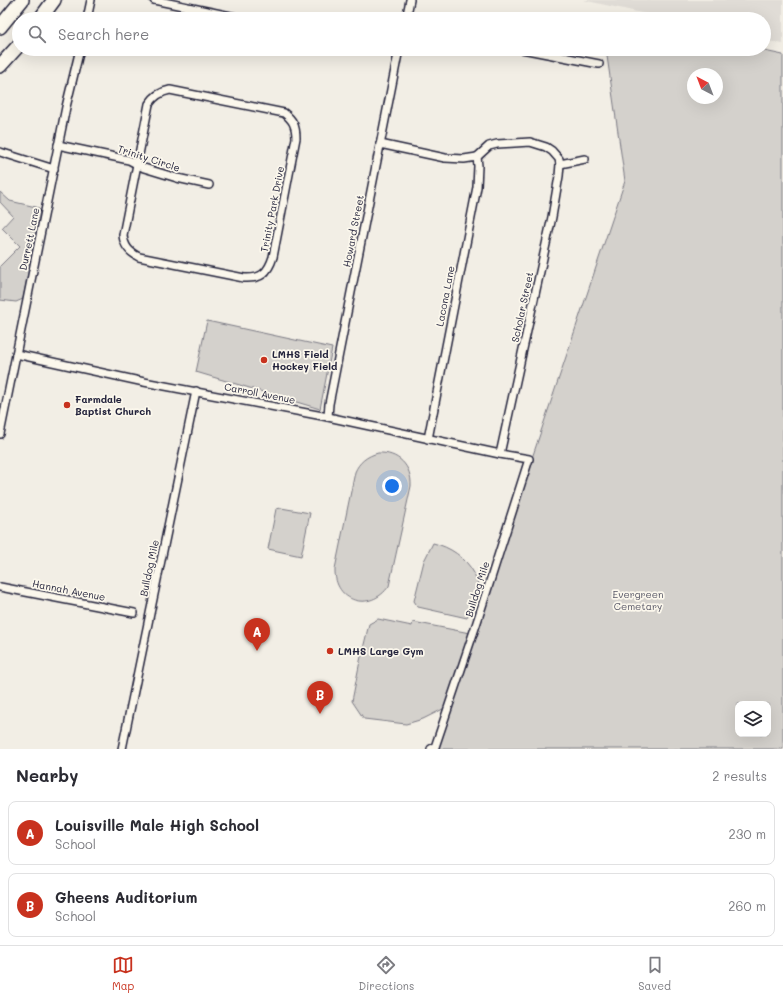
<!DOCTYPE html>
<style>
:root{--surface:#fff;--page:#f7f7f7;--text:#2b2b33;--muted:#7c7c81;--line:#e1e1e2;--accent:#c8321e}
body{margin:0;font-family:Mali,sans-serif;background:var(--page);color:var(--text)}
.controls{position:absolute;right:12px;bottom:12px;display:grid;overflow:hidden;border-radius:8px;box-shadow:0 4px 16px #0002}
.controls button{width:36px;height:36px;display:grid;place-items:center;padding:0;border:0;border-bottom:1px solid var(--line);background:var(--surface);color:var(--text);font:20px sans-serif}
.compass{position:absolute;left:687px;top:68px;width:36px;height:36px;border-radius:50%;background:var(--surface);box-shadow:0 4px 16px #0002;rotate:318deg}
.you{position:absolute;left:392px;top:486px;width:14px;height:14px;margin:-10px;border:3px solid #fff;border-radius:50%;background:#1a73e8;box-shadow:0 0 0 6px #1a73e833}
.badge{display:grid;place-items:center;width:26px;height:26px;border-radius:50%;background:var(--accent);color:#fff;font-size:13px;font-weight:700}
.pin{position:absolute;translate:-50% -33px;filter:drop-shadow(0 1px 2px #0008)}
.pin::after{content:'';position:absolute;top:21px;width:14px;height:12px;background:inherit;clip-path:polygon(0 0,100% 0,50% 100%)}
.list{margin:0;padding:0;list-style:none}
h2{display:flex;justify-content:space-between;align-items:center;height:52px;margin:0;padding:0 16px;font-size:17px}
h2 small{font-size:13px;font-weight:400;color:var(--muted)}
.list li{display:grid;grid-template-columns:26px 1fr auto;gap:12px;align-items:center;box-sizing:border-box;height:64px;margin:0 8px 8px;padding:0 8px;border:1px solid var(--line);border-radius:8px}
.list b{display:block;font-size:15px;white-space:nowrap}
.list p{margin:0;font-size:13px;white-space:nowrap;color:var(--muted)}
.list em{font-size:13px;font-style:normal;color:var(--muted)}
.icon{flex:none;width:22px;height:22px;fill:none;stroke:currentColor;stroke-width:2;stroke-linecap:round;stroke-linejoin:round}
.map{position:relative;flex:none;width:783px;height:749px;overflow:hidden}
.search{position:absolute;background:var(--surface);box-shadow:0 4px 16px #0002;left:12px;right:12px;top:12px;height:44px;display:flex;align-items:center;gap:10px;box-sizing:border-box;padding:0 14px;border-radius:22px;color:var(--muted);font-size:15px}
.sheet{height:196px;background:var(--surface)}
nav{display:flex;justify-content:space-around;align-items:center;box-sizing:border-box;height:56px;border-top:1px solid var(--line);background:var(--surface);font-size:11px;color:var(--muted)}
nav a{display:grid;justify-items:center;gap:2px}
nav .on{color:var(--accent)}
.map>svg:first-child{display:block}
.built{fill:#e0dcd6}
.green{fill:#d4d1cc;stroke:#7b7a84;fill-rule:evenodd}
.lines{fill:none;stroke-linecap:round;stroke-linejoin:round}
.minor-casing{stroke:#22223b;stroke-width:10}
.motorway-casing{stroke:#22223b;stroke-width:16}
.minor{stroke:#fbf7ec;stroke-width:7}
.motorway{stroke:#fbf7ec;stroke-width:13}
.poi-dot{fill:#c8321e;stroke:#fbf7ec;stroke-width:1.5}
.labels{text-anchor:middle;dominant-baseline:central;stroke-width:3.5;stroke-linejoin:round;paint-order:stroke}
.street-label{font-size:10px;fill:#22223b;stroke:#fbf7ec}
.poi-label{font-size:10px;font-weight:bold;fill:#22223b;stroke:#fbf7ec;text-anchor:start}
.park-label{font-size:10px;fill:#575766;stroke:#fbf7ec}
</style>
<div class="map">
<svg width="783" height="749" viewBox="0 0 783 749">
<rect width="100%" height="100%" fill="#f2eee5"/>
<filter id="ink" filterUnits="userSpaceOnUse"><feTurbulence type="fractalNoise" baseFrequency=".025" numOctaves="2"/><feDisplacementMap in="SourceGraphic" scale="8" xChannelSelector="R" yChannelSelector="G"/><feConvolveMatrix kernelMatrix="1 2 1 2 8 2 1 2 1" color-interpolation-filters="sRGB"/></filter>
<g filter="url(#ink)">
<!-- built -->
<polygon class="built" points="583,0 783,0 783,44 764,40 764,19 669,19"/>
<!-- green -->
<g class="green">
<path d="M606,49h149l28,6v694h-352l46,-127 148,-441zM693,74h24v24h-24zM738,704h30v30h-30z"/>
<polygon points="0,192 10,201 36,207 39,208 40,212 23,299 16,302 0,300 0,266 20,246 2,228 13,216 0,202"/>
<polygon points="207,321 332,348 320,409 196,372"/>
<path d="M378,453c20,-1 34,13 33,33l-22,100c-19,27 -55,16 -54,-17l20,-97c4,-10 12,-16 23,-19z"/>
<polygon points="281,508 310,513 301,556 268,549 276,509"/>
<path d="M433,543c17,4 32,14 41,30 1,4 4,8 4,12 0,7 -8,25 -11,33l-49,-11 -4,-6 10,-40z"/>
<polygon points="378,619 412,626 413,622 470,633 447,707 423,719 406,724 364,719 352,701 360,661 369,624"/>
</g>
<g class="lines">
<defs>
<g id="minor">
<polyline points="154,0 245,19"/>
<polyline points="87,19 91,0"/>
<polyline points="406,19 410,0"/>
<polyline points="522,49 599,64"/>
<path d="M170,90l114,23c9,7 12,13 12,25l-23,119c-5,16 -12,22 -29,21l-105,-21c-10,-5 -15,-11 -16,-22l26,-131c5,-8 11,-12 21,-14z"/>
<polyline points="380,144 445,158 464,159 477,157 489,146 497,144 530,142 546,147 552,151 559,159 560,164 559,176 552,217 500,454"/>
<polyline points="58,145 129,160 144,168 177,178 209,185"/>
<polyline points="0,152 54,169"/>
<polyline points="560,164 585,159"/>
<polyline points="16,354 144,382 328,417 500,454 529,459 477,622 435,747 431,749"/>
<polyline points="328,417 329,404 399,49"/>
<polyline points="0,434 66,107 80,49"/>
<polyline points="428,439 477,187 478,166 477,157"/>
<polyline points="0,587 134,613"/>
<polyline points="122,749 196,391"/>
</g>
<g id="motorway">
<polyline points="40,19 54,0"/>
<polyline points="0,27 22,0"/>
<polyline points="0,66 19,45"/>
</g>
</defs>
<!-- minor casing -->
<use href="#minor" class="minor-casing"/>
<!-- motorway casing -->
<use href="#motorway" class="motorway-casing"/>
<!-- minor -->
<use href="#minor" class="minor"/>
<!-- motorway -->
<use href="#motorway" class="motorway"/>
</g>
</g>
<!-- markers -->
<g class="poi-dot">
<circle cx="264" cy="360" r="4"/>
<circle cx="67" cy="405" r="4"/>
<circle cx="330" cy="651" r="4"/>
</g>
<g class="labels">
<!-- street labels -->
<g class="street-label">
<text transform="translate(149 158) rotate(18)">Trinity Circle</text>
<text transform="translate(272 209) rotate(-79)">Trinity Park Drive</text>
<text transform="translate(353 231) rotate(-79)">Howard Street</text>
<text transform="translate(29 239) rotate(-78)">Durrett Lane</text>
<text transform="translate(445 296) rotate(-79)">Lacona Lane</text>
<text transform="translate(522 307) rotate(-78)">Scholar Street</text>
<text transform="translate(260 393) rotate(11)">Carroll Avenue</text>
<text transform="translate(149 568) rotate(-78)">Bulldog Mile</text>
<text transform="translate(477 589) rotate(-72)">Bulldog Mile</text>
<text transform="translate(69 590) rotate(11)">Hannah Avenue</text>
</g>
<!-- poi labels -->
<g class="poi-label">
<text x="272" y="354">LMHS Field<tspan x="272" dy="12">Hockey Field</tspan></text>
<text x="75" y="399">Farmdale<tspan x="75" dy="12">Baptist Church</tspan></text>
<text x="338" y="651">LMHS Large Gym</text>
</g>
<!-- park labels -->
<g class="park-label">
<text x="638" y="594">Evergreen<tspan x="638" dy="12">Cemetary</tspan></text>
</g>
</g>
</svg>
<div class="controls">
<button><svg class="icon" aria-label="layers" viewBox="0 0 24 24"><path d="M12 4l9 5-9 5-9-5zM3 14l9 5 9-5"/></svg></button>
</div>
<svg class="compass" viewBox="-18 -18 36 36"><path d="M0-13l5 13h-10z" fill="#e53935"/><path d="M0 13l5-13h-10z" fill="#7c7c81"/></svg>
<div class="you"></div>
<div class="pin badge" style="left:257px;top:651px">A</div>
<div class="pin badge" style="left:320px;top:714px">B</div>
<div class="search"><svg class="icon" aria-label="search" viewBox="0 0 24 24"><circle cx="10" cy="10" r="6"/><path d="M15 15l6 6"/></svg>Search here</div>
</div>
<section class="sheet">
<h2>Nearby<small>2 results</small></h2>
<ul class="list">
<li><span class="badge">A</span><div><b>Louisville Male High School</b><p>School</p></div><em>230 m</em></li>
<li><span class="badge">B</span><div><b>Gheens Auditorium</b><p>School</p></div><em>260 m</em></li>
</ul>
</section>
<nav>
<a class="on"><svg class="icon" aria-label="map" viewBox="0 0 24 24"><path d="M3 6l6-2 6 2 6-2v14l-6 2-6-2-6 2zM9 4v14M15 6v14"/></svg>Map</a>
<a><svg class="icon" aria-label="directions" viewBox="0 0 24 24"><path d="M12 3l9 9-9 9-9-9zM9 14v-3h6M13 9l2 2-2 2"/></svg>Directions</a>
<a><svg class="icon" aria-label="saved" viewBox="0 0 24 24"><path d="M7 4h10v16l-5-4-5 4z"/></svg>Saved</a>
</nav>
